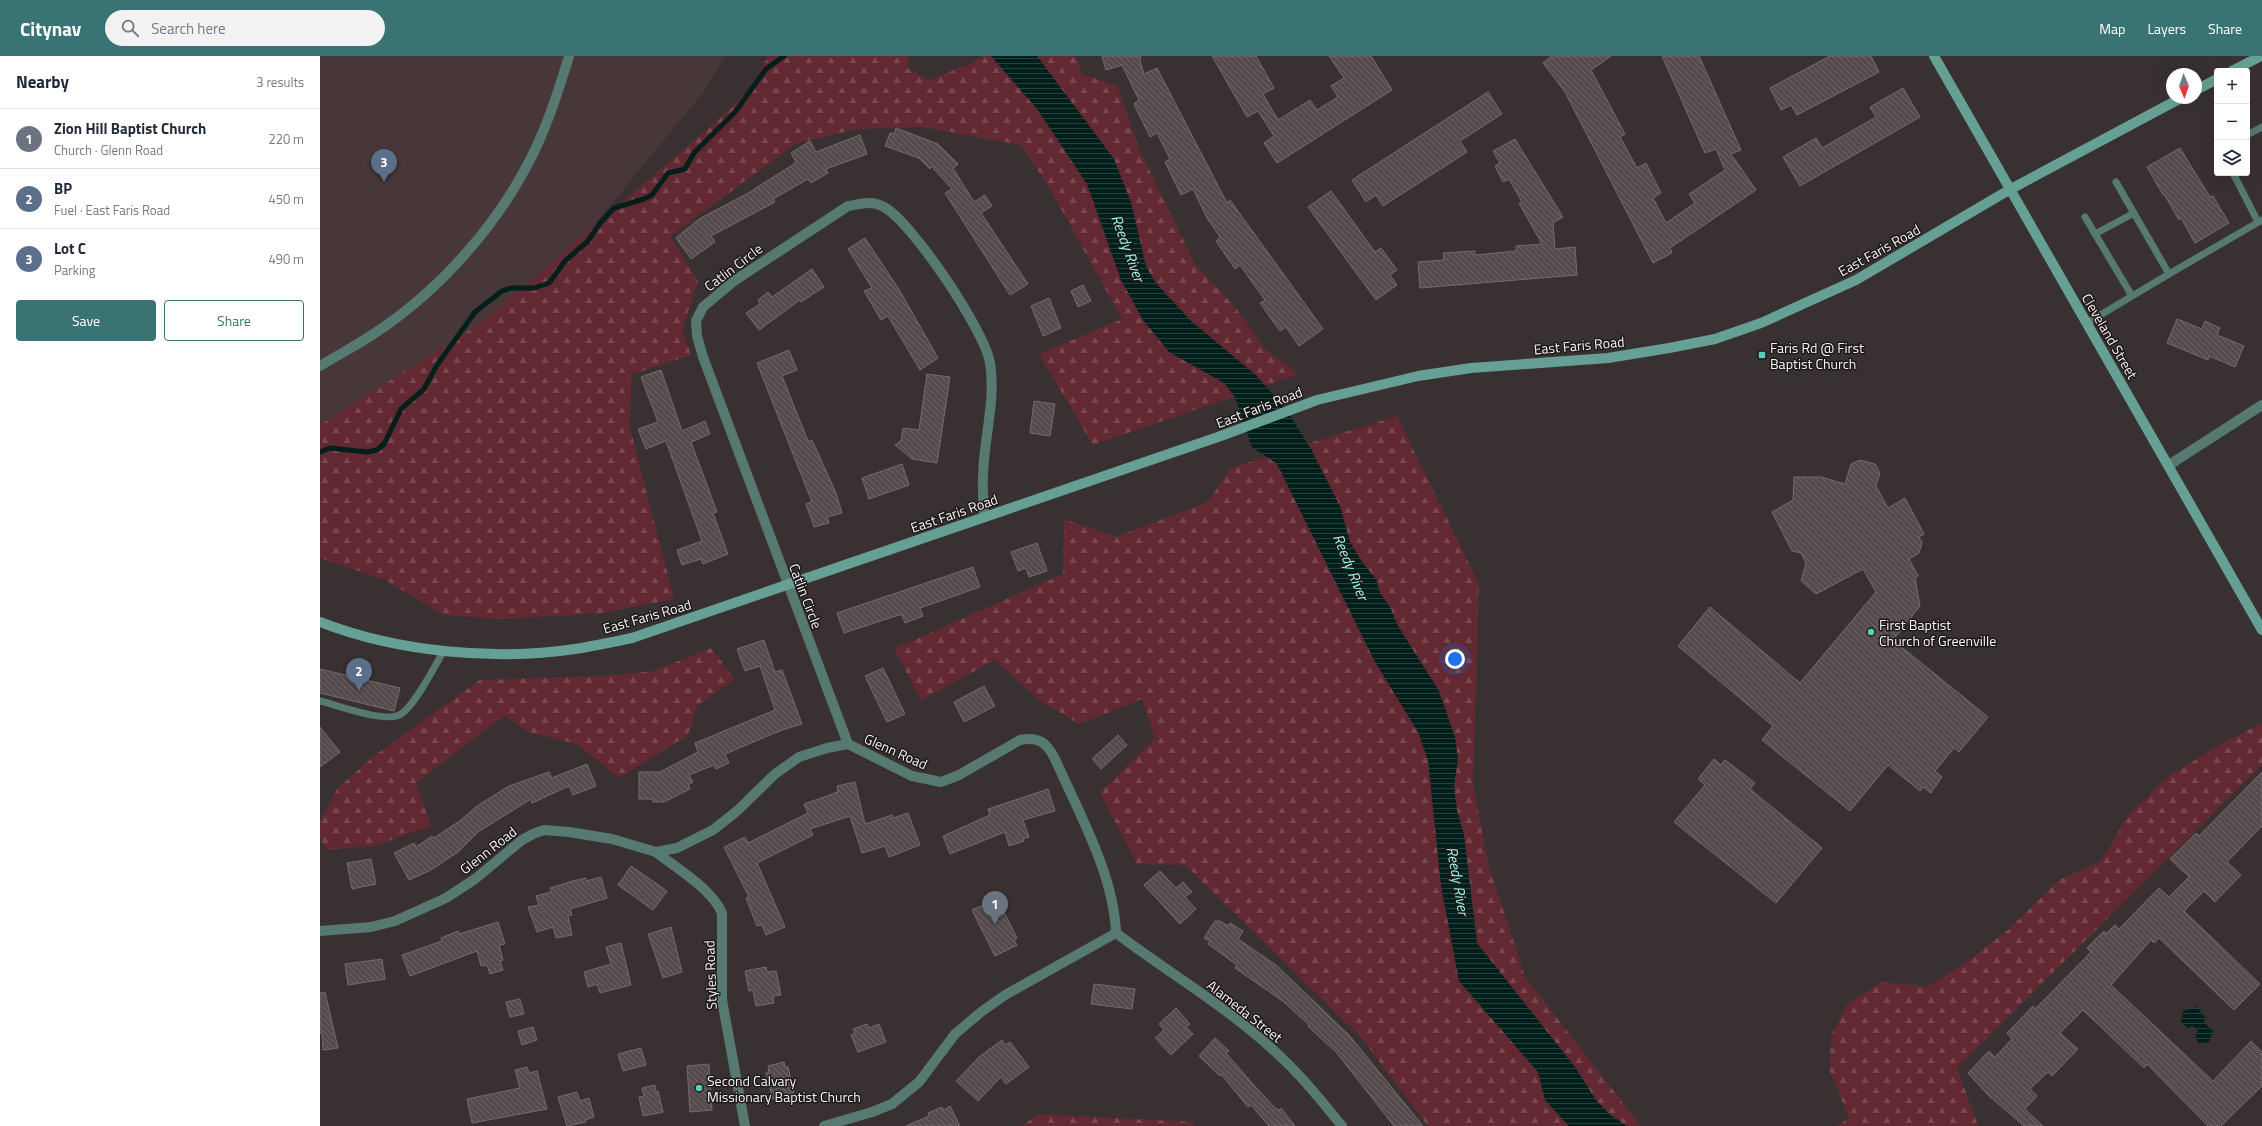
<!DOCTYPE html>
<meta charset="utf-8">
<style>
:root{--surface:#fff;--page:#f2f2f3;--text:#1f2937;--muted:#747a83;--line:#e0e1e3;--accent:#3a7373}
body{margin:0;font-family:"Titillium Web",sans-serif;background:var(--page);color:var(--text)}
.controls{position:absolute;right:12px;top:12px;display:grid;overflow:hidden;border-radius:4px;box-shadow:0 4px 16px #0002}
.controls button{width:36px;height:36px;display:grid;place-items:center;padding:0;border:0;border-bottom:1px solid var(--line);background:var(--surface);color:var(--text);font:20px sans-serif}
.compass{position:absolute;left:1846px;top:12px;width:36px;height:36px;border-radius:50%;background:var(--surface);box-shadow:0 4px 16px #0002;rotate:178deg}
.you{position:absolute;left:1135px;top:603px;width:14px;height:14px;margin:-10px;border:3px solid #fff;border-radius:50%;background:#1a73e8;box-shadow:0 0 0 6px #1a73e833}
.badge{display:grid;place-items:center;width:26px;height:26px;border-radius:50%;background:var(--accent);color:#fff;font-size:13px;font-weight:700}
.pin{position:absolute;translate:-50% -33px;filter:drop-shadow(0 1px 2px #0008)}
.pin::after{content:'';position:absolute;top:21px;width:14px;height:12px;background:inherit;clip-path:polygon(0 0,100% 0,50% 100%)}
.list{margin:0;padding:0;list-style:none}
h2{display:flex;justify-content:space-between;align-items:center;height:52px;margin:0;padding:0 16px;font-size:17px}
h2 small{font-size:13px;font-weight:400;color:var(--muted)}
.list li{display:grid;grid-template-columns:26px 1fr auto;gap:12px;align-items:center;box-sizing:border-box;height:60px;padding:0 16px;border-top:1px solid var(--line)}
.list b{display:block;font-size:15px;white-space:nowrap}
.list p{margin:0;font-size:13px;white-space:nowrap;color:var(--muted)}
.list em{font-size:13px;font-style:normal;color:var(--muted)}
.actions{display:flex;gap:8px;padding:12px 16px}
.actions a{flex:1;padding:9px 0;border:1px solid var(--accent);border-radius:4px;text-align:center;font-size:14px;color:var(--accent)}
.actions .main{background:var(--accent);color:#fff}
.icon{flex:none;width:22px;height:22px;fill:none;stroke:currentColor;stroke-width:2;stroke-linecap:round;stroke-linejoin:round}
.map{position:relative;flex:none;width:1942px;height:1070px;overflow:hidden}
header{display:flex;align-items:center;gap:24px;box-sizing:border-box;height:56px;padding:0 20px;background:var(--accent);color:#fff}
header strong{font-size:19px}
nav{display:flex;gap:22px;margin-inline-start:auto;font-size:14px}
.search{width:280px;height:36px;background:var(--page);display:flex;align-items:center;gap:10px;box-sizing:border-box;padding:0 14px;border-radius:22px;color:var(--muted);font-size:15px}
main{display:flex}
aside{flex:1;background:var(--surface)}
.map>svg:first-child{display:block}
.built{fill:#473739}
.forest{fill:url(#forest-firs)}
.water{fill:url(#water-rules)}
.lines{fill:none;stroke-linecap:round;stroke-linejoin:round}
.stream{stroke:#011f1a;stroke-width:5}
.building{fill:url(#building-back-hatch);stroke:#756b6c}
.lane{stroke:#567972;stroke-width:7}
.street{stroke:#567972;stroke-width:10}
.secondary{stroke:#66a095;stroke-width:10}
.poi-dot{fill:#5acebd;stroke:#1e1a1a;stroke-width:1.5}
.labels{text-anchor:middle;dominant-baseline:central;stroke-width:3;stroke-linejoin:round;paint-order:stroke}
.street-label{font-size:14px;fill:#f8f2f2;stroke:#1e1a1a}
.poi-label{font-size:14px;fill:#f8f2f2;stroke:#1e1a1a;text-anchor:start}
.water-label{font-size:15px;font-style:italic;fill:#97fae9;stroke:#1e1a1a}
</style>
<header>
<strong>Citynav</strong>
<div class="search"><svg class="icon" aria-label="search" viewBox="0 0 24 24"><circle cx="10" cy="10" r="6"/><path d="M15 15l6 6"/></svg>Search here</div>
<nav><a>Map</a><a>Layers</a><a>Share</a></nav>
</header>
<main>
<aside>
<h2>Nearby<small>3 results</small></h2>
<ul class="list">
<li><span class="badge" style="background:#6b7280">1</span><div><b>Zion Hill Baptist Church</b><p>Church · Glenn Road</p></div><em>220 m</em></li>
<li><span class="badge" style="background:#5c6f8a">2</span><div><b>BP</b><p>Fuel · East Faris Road</p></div><em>450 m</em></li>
<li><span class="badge" style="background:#5c6f8a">3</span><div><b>Lot C</b><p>Parking</p></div><em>490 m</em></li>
</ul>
<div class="actions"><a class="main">Save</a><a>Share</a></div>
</aside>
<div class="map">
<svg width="1942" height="1070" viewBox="0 0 1942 1070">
<defs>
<pattern id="forest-firs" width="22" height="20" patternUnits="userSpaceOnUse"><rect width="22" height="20" fill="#622933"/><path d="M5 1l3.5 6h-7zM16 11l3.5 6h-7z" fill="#794851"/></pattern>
<pattern id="water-rules" width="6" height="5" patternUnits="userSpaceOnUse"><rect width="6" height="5" fill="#011f1a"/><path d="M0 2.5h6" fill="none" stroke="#27403c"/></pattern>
<pattern id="building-back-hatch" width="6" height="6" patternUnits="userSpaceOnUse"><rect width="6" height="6" fill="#554b4c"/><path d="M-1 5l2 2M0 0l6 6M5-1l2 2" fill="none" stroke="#6e6566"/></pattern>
</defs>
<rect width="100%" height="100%" fill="#393131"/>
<!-- built -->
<polygon class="built" points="0,0 405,0 385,34 202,257 0,376"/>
<!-- forest -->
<g class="forest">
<polygon points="448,0 589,0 587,12 609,24 654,6 662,0 756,0 762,18 797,30 820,95 875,208 916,252 945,293 979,318 773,389 719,298 802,263 730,133 701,89 603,71 537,73 477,87 350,180 378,225 362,274 371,299 311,319 310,372 354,543 282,557 184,563 124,559 65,524 0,502 0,369 162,266 391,70 430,33"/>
<polygon points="1077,360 1159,528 1153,728 1168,807 1205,921 1321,1070 1108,1070 1040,980 865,809 817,808 780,737 835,682 822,643 759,668 718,643 675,604 601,644 574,593 743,518 744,463 796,481 888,446 910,412"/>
<polygon points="391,592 415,623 377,650 368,679 299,722 257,688 208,676 185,659 96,727 111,770 57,789 8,794 0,783 0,765 17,733 55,699 160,624 281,620 334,615"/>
<polygon points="1942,667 1942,709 1637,1012 1658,1070 1517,1070 1529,1062 1509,1013 1512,978 1527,948 1562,926 1608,931 1649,904 1689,873 1739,824 1780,806 1810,757 1849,720 1901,688"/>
<polygon points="718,1058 872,1066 874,1070 702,1070"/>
</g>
<!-- water -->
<g class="water">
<polygon points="671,0 717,0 794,103 811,146 826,210 835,226 870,264 937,320 969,358 991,393 1020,450 1030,486 1042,506 1056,523 1060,537 1070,551 1078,570 1119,635 1135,681 1138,704 1134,730 1137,754 1144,779 1157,887 1255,1011 1276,1044 1289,1058 1307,1070 1249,1070 1225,1044 1218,1016 1139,925 1121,830 1108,704 1098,676 1055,606 957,408 932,391 915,341 904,327 849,296 823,264 801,224 767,128 717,53"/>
<polygon points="1877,951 1885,961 1884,966 1893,975 1889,986 1879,987 1875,982 1878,975 1873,970 1868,972 1861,966 1863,955"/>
</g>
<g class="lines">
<!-- stream -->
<polyline class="stream" points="0,396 10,392 47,396 57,394 64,388 81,353 104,333 117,309 155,256 182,235 191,232 214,232 229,227 245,205 268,185 281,166 294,152 324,143 332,139 348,117 365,113 374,97 416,55 446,13 464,0"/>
</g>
<!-- building -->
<g class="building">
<polygon points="782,0 821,0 820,4 824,18 837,12 907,147 910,144 1003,273 979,290 966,271 960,275 940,247 945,244 920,209 915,213 896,185 900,181 887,162 873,133 861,139 845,106 850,103 837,77 830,81 814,48 819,44 802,9 786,14"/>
<polygon points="892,0 936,0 954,32 943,38 958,64 990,44 997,54 1018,41 1011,30 1024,22 1009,0 1051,0 1072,34 957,107 944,87 954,80 938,55 927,61"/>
<polygon points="1232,0 1291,0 1271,14 1305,78 1300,81 1317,112 1326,107 1341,137 1333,142 1346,167 1375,147 1369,138 1405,114 1396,93 1385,97 1342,0 1379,0 1421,94 1411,98 1436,134 1350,192 1352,197 1333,207 1245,36 1223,7"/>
<polygon points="1510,0 1551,0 1559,16 1477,59 1471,49 1461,54 1450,32"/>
<polygon points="1583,32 1600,61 1480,130 1463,101 1496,82 1502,92 1556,61 1550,51"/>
<polygon points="1168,36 1182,58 1140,85 1147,96 1063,150 1056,139 1046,146 1032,124"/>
<polygon points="576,72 618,88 638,108 633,112 654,146 665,139 672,150 661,157 708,228 690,239 625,137 632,133 612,111 610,113 599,102 565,90 570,77 574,78"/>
<polygon points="540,79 547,98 506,113 508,117 491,127 488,123 453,143 455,146 391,180 395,186 371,203 356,182 379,163 434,134 434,133 471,110 476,106 471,97 490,85 496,96"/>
<polygon points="1195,83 1243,161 1233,167 1235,193 1255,191 1257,219 1100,232 1098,206 1124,204 1123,197 1155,195 1155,199 1196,195 1196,190 1222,188 1199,147 1202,146 1189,123 1183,126 1175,110 1180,107 1173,95"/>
<polygon points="1860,92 1890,141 1893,140 1909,167 1875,187 1861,162 1859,164 1844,138 1843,139 1827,111"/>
<polygon points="1011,135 1055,196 1061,192 1077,214 1070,219 1077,229 1056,244 988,151"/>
<polygon points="545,182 580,235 618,302 600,314 568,260 561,264 544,235 552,232 528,193"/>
<polygon points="492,213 504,231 481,246 480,244 439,274 426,257 440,248 438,244 448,236 452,241"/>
<polygon points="763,229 771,245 758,251 751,235"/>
<polygon points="729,242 741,272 723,280 711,250"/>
<polygon points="1857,263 1882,273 1885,265 1900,272 1897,279 1924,290 1915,311 1889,300 1888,304 1847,287"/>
<polygon points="469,294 477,314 462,320 488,385 492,384 516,437 522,457 507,461 509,467 494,471 486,448 492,446 437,307"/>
<polygon points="341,314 362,375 385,365 390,378 371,386 397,456 393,457 408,498 383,508 381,503 362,509 357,494 382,485 346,385 326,393 318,373 338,366 321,321"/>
<polygon points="607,318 630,321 617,407 592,403 575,389 581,385 583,372 599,374"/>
<polygon points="714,345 735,348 730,380 710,377"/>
<polygon points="1540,404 1555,408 1560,417 1556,430 1568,452 1585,442 1604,478 1599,481 1602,487 1599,497 1589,503 1598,520 1595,522 1600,550 1573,584 1668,661 1639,696 1634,692 1615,715 1622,721 1611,737 1603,731 1600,735 1568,709 1530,755 1442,684 1453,670 1358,590 1390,551 1480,627 1556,536 1543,513 1496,538 1481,525 1486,507 1481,497 1472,495 1452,456 1473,444 1474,421 1501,421 1525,428 1531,408"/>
<polygon points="582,408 589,429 549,443 542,422"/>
<polygon points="717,487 727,515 709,521 706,512 698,515 691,496"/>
<polygon points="653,511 660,531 600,552 603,560 585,567 582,559 579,559 524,577 517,557"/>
<polygon points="444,584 455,616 462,614 482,668 462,674 405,698 409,707 396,713 394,709 369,719 373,726 368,729 370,733 344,746 333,746 333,743 319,743 319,716 340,716 378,696 375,687 455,654 440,610 425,615 417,593"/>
<polygon points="563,612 585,658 567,666 545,620"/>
<polygon points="0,613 80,632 74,655 0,637"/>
<polygon points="664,630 675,650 644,666 634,646"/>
<polygon points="0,671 20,696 0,711"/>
<polygon points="798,679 807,689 781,713 772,703"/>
<polygon points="1394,703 1401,709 1405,704 1435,727 1430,733 1502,792 1456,847 1354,766 1385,729 1378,723"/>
<polygon points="267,708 276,730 253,739 249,730 212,747 211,743 158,776 138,796 111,814 89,824 74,797 94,787 96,791 112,780 114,782 141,764 157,750 189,730 229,716 232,722"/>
<polygon points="1942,716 1942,770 1907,806 1921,819 1895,846 1884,835 1864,855 1940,928 1914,954 1839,882 1834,887 1831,884 1791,929 1893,1025 1931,985 1942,996 1942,1030 1901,1070 1888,1070 1827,1008 1824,1012 1763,954 1740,977 1758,993 1732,1020 1728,1016 1710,1033 1717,1040 1705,1053 1723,1070 1704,1070 1668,1039 1648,1017 1669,995 1675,1001 1692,983 1687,977 1713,950 1715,953 1771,896 1767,892 1784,875 1786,878 1795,869 1799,873 1839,832 1849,841 1869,821 1850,803 1876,777 1879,780"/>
<polygon points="535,726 545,768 572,759 573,762 588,757 600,789 569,801 565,790 542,797 530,760 490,773 493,779 437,807 465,871 446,879 442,869 437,870 426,842 429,841 404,791 425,781 428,787 488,757 484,748 518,736 517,730"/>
<polygon points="728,733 735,755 703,764 709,781 703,783 704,785 689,790 685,776 630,798 623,780 670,759 668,753"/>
<polygon points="51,803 56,828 32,833 27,807"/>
<polygon points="311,810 347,835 333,854 298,829"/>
<polygon points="840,815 856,832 863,826 872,836 865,841 876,853 860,868 824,829"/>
<polygon points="281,821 287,842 250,853 252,859 248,860 252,879 236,882 233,871 217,876 208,851 219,849 216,840 231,836 230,832 253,825 266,822 266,825"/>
<polygon points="677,842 697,882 694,884 697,889 675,900 652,854"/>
<polygon points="895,865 900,865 908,870 910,867 923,875 918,883 956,909 1029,979 1103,1070 1074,1070 1016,996 995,977 988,970 989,969 964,946 915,912 917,909 888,888 890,885 884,882"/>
<polygon points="178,866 185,888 179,889 183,904 180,905 183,914 170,918 167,909 161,910 157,895 90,920 82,899 122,885 121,882 138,875 139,878"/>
<polygon points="351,871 362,916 343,922 328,878"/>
<polygon points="301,887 311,929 280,937 277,928 268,931 264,916 291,908 286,891"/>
<polygon points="62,903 65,923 28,929 25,908"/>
<polygon points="446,911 447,916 456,915 461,939 453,940 454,947 436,950 433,934 429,935 425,915"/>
<polygon points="774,928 815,933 812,953 771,948"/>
<polygon points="5,936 18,992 3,994 2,977 0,977 0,937"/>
<polygon points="200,943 204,958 190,961 186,946"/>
<polygon points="856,952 870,968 866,971 873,978 851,999 835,982 844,974 839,968"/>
<polygon points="547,968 549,972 559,968 566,986 538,996 531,979 535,977 533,973"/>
<polygon points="213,971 217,984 202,989 198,975"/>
<polygon points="895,982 909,995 906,997 932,1027 955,1052 959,1054 961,1052 975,1070 949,1070 931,1049 928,1051 901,1018 900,1020 879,1000"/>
<polygon points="682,984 685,989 690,986 709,1011 686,1028 681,1021 658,1045 636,1025 659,1001"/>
<polygon points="321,992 326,1009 303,1015 298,998"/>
<polygon points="464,1006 465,1011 468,1011 474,1037 466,1039 468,1044 456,1047 455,1043 453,1043 446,1017 449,1017 448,1010"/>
<polygon points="389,1008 392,1054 370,1056 367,1010"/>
<polygon points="207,1011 209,1017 217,1015 227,1053 152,1067 147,1043 200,1032 195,1014"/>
<polygon points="335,1029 336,1036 338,1035 343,1056 323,1060 319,1041 324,1040 322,1032"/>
<polygon points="257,1036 260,1045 269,1042 274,1061 265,1064 266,1066 247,1070 238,1041"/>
<polygon points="630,1050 640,1070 586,1070 609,1060 608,1057 622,1051 624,1054"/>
</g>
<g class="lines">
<!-- lane -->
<g class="lane">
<polyline points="1927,79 1942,71"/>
<polyline points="1913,117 1938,166"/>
<polyline points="1765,161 1812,240"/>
<polyline points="1775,178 1814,157"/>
<polyline points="1849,218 1942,164"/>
<polyline points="1767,267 1849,218 1796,126"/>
<path d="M0,645c17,4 66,23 81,13 14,-9 34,-48 43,-64"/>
</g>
<!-- street -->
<g class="street">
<path d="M0,310c18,-11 37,-21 55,-33 65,-43 122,-107 157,-177 16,-32 27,-66 37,-100"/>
<polyline points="1849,409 1942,349"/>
<path d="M528,688l-145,-387 -6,-21 -1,-15 7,-14 31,-26 114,-75c13,-2 24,-6 36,1 28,15 101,124 106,156 6,37 -6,75 -7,112 -1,14 1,28 1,42"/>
<path d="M336,796c20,16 56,37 66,61v87l23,126"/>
<path d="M0,875l51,-4 24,-6 51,-23 29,-19 47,-39 11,-6 11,-4 25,2 43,7 44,13 21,-4 36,-18 24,-19 38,-37 24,-17 28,-9 21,-4 64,32 29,6 18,-7 61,-35c19,-4 27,3 35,19 24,54 59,116 61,174"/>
<path d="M796,877c57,43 120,79 170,129 21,20 38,42 56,64"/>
<polyline points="504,1070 552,1056 572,1048 599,1026 635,978 661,956 685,939 796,877"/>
</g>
<!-- secondary -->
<g class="secondary">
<polyline points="1614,0 1942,574"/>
<polyline points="1912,15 1941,0"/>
<polyline points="1876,34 1897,23"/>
<path d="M0,566c76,30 175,39 255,27 19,-3 38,-7 57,-11l586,-201 99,-37 101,-24 53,-8 137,-10 61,-10 46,-9 46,-16 95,-43 153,-90 172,-92"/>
</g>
</g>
<!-- markers -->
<g class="poi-dot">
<rect x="1438" y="295" width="8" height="8" rx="2"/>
<circle cx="1551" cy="576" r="4"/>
<circle cx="379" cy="1032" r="4"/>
</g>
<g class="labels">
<!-- street labels -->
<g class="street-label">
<text transform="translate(1559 194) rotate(-29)">East Faris Road</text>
<text transform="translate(413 211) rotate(-37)">Catlin Circle</text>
<text transform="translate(1790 280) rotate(60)">Cleveland Street</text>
<text transform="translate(1259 289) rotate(-5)">East Faris Road</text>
<text transform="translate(939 351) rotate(-21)">East Faris Road</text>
<text transform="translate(634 457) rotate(-19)">East Faris Road</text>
<text transform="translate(486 540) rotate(69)">Catlin Circle</text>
<text transform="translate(327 560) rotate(-16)">East Faris Road</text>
<text transform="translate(576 695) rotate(24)">Glenn Road</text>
<text transform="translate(168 794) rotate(-38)">Glenn Road</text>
<text transform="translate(390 919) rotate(-92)">Styles Road</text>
<text transform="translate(925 955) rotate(38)">Alameda Street</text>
</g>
<!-- poi labels -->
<g class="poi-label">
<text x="1450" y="291">Faris Rd @ First<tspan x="1450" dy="16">Baptist Church</tspan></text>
<text x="1559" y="568">First Baptist<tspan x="1559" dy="16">Church of Greenville</tspan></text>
<text x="387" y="1024">Second Calvary<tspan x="387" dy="16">Missionary Baptist Church</tspan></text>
</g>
<!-- water labels -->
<g class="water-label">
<text transform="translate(808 192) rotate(70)">Reedy River</text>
<text transform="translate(1031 511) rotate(68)">Reedy River</text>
<text transform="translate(1138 825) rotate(80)">Reedy River</text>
</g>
</g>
</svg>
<div class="controls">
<button>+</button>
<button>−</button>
<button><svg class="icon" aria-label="layers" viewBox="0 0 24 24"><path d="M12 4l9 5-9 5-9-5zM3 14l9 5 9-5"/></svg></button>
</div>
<svg class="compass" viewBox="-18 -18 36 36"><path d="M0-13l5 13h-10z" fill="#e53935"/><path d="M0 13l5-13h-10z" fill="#747a83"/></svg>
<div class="you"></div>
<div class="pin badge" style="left:675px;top:868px;background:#6b7280">1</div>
<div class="pin badge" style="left:39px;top:635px;background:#5c6f8a">2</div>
<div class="pin badge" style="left:64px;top:126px;background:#5c6f8a">3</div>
</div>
</main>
